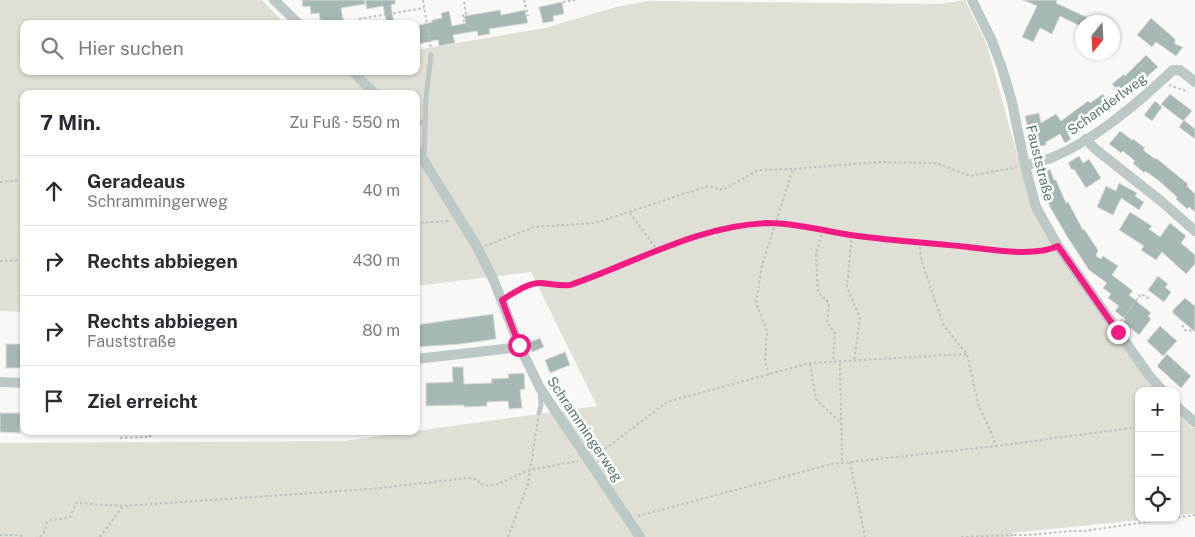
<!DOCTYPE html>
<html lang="de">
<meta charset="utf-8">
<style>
:root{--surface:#fff;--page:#f2f2f3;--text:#2b2b33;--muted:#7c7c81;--line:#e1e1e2}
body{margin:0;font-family:"Public Sans",sans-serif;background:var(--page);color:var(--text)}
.controls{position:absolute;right:15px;bottom:15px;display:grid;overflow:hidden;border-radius:10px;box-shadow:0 1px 4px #0004}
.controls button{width:45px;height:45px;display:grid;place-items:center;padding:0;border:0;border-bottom:1px solid var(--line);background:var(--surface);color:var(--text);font:25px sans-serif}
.compass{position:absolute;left:1075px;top:15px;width:45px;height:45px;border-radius:50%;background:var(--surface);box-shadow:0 1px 4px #0004;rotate:198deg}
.stop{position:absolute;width:15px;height:15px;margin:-11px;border:4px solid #f41c84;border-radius:50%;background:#fff}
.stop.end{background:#f41c84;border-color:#fff;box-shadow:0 1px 5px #0008}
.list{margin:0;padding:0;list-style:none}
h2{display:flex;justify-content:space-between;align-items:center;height:65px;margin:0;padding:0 20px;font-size:21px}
h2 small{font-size:16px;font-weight:400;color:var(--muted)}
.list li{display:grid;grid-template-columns:32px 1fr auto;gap:15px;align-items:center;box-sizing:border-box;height:70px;padding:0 20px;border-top:1px solid var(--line)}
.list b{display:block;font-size:19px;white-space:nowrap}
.list p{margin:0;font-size:16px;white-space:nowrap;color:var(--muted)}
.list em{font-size:16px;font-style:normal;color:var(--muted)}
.icon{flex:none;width:28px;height:28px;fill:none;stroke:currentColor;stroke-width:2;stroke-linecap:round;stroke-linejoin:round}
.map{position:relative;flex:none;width:1195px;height:537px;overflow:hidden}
.search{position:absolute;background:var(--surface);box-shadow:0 1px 4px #0004;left:20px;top:20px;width:400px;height:55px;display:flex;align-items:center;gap:12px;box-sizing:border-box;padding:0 18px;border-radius:10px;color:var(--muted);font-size:19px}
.panel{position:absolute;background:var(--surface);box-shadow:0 1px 4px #0004;left:20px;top:90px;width:400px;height:345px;border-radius:10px}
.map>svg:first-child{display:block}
.green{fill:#dfdfd5}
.building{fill:#a5b8b3;stroke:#dbdad9}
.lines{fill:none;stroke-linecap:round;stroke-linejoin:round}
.path{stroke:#bac1bf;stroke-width:2;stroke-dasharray:2.5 2.5;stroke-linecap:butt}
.service{stroke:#bcc8c5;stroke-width:5}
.minor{stroke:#bcc8c5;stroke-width:10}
.route{stroke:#f41c84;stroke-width:6}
.labels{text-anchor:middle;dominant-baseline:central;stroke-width:5;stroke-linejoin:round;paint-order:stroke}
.street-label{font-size:14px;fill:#587970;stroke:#fff}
</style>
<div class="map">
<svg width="1195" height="537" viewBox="0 0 1195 537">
<rect width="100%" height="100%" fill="#faf8f7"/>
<!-- green -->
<g class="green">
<polygon points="0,0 262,0 285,24 24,24 24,71 416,71 416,50 545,28 616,7 648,1 939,4 965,0 987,45 1027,191 1137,367 1156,391 1139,391 1139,518 1161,518 1012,533 1012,537 0,537 0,443 344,441 597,406 531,272 416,286 416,94 24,94 24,312 0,311"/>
<polygon points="1176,414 1195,428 1195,513 1176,516"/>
</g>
<!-- building -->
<g class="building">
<polygon points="302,0 364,0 365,4 341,8 344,24 321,24 319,13 311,14 310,6 303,7"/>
<polygon points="365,0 395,0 395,4 391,5 394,24 387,24 383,6 367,9"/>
<polygon points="1023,0 1057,0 1056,3 1097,22 1082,22 1082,27 1060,16 1052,34 1040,28 1033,42 1022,37 1037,6"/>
<polygon points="562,2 564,14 553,16 554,21 543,23 539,7"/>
<polygon points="500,10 501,15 525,10 528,23 489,29 490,34 478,36 477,31 453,35 455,43 439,46 438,40 436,40 416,45 416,26 432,22 432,20 442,18 441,13 449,11 452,26 466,23 464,16"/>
<polygon points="1151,18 1175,39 1175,44 1183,47 1176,56 1156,42 1152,47 1137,35"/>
<polygon points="1146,55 1158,67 1124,97 1112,84 1124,74 1125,76"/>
<polygon points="1103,94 1112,107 1100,116 1098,114 1080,127 1078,124 1067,133 1071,139 1065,143 1060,134 1046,142 1046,145 1032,148 1025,116 1039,113 1041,123 1056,114 1061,121 1088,101 1090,103"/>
<polygon points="1170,94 1192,111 1183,121 1161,104"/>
<polygon points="1155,101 1162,107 1152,121 1144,115"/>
<polygon points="1184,120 1195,129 1195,139 1179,127"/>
<polygon points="1120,131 1132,140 1133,139 1145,148 1143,150 1155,159 1156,158 1188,184 1187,186 1195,194 1195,212 1189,207 1187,209 1176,199 1177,197 1158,180 1145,171 1144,173 1133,163 1135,161 1123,151 1121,153 1109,144"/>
<polygon points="1079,156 1083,163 1089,159 1101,178 1086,188 1074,169 1072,170 1068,163"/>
<polygon points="1050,169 1054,180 1056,180 1066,203 1068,202 1083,230 1084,229 1098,250 1096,256 1101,259 1103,256 1118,266 1112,275 1133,291 1129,295 1151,313 1148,316 1151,319 1139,335 1123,322 1125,319 1115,311 1119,306 1108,298 1111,294 1103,288 1107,283 1089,270 1068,238 1050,207 1037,173"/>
<polygon points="1119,183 1137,193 1135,196 1144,202 1139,210 1121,198 1113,215 1097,207 1106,186 1116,191"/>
<polygon points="1130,212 1152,226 1149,229 1160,237 1170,223 1186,236 1181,243 1195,255 1195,264 1186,274 1162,252 1156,260 1141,250 1144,246 1119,230"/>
<polygon points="1158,276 1168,284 1165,287 1171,292 1164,302 1148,290"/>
<polygon points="1185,298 1195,306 1195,332 1173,313 1173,310"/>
<polygon points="493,314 496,339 460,344 416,347 416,325"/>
<polygon points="1160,326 1177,341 1163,356 1147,341"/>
<polygon points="540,338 544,347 532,352 528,343"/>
<rect x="6" y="344" width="18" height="24"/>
<polygon points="565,352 570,365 550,373 545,360"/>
<polygon points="1167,354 1191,376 1181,388 1157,366"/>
<polygon points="452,367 463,367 464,384 492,383 491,379 509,378 508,374 524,373 525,389 520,390 522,408 509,409 508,401 487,402 487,406 464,407 464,405 426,406 426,383 453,382"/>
<polygon points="0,413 20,413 20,433 0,432"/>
</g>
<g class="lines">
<!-- path -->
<g class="path">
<polyline points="423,0 431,49"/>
<polyline points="524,0 528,16"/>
<polyline points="563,2 575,0"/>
<polyline points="359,19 424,8"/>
<polyline points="464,22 463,15 466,14 464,0"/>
<polyline points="1169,85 1186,91 1188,90"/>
<polyline points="0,182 24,180"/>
<polyline points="630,213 658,251"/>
<polyline points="416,223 450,221"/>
<polyline points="823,230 816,255 818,292 829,303 827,322 835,333 833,362"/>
<polyline points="852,235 847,287 860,318 854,361"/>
<polyline points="919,242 922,263 944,326 967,354 979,407 991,432 996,446"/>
<polyline points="485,246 534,227 595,223 708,186 723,190 758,170 793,169"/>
<polyline points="0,261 24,260"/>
<path d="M509,296c9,-6 21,-13 33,-13 9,1 18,3 27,2 66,-21 129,-60 199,-62 26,0 53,7 79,11 30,4 60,7 90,10 38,4 76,10 114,6"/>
<polyline points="1121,321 1141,294 1150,299"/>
<path d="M1182,325l3,5c5,2 7,0 10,-4"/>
<polyline points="840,363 842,463"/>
<polyline points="810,364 816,399 841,423"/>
<polyline points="769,375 765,361 767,331 756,303 762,265 793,169 880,162 936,163 970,176 1017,167"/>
<polyline points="120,438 150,437 150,431"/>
<polyline points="599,462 602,460 605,449 667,402 810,363 967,354"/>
<polyline points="850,462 865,537"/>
<polyline points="638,516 832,464 996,446 1139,427"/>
<polyline points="0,535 19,535 24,537"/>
<path d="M1014,535c23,1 46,-5 70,-4l111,-16"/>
<path d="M40,537l4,-4 3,-11c8,-4 15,-2 23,-5l6,-14 47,3 248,-17 97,-11 9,1 3,5c20,6 33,-10 51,-14 16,-4 32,-6 47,-9"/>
<polyline points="100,537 123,506"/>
<polyline points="508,537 528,484 538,419"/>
<polyline points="961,537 1014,535 1014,537"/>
</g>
<!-- service -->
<g class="service">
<polyline points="416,123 425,122"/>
<polyline points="424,158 426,98 431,55"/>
<polyline points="539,413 541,405 540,392"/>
</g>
<!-- minor -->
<g class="minor">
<polyline points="274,0 299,24"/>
<polyline points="972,0 992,41 1002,68 1012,102 1025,166 1036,207 1058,246 1148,374 1163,391"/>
<polyline points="352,71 375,94"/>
<polyline points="1086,139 1094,148 1161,201 1195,231"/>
<polyline points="416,148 476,245 494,281 519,345 540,388 640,537"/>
<path d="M1025,166c8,-3 17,-5 26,-8 44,-18 87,-55 122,-88h7l15,12"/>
<polyline points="416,359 512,348 519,345"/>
<polyline points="0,382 24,383"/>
<polyline points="1176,406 1195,422"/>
</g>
</g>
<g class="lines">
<!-- route -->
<path class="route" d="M519,345l-17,-45c12,-7 26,-18 40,-17 10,1 18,3 28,2 65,-22 128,-60 198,-62 30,0 60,9 90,13 37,5 74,7 110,11 25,3 67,10 90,-1l60,86"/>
</g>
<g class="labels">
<!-- street labels -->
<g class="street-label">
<text transform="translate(1107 104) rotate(-36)">Schanderlweg</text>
<text transform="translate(1040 163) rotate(76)">Fauststraße</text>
<text transform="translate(585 429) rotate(56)">Schrammingerweg</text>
</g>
</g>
</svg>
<div class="controls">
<button>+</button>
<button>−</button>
<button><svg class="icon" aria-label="locate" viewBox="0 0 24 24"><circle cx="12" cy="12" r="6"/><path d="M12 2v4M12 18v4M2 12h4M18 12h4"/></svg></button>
</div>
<svg class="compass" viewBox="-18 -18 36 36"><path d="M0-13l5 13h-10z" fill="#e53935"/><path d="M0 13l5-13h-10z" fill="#7c7c81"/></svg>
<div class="stop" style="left:519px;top:345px"></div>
<div class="stop end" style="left:1118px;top:332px"></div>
<div class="search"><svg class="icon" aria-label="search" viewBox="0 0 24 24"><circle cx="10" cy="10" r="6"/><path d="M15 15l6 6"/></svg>Hier suchen</div>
<section class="panel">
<h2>7 Min.<small>Zu Fuß · 550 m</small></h2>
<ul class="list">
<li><svg class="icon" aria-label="ahead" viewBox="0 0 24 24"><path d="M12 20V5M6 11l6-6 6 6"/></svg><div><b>Geradeaus</b><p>Schrammingerweg</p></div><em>40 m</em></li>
<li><svg class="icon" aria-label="right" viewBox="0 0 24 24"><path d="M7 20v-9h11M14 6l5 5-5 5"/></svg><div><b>Rechts abbiegen</b></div><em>430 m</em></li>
<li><svg class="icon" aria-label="right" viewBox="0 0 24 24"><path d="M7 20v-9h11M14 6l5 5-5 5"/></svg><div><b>Rechts abbiegen</b><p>Fauststraße</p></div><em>80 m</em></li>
<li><svg class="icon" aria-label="arrive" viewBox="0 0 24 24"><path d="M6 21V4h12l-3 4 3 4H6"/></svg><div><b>Ziel erreicht</b></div></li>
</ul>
</section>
</div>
